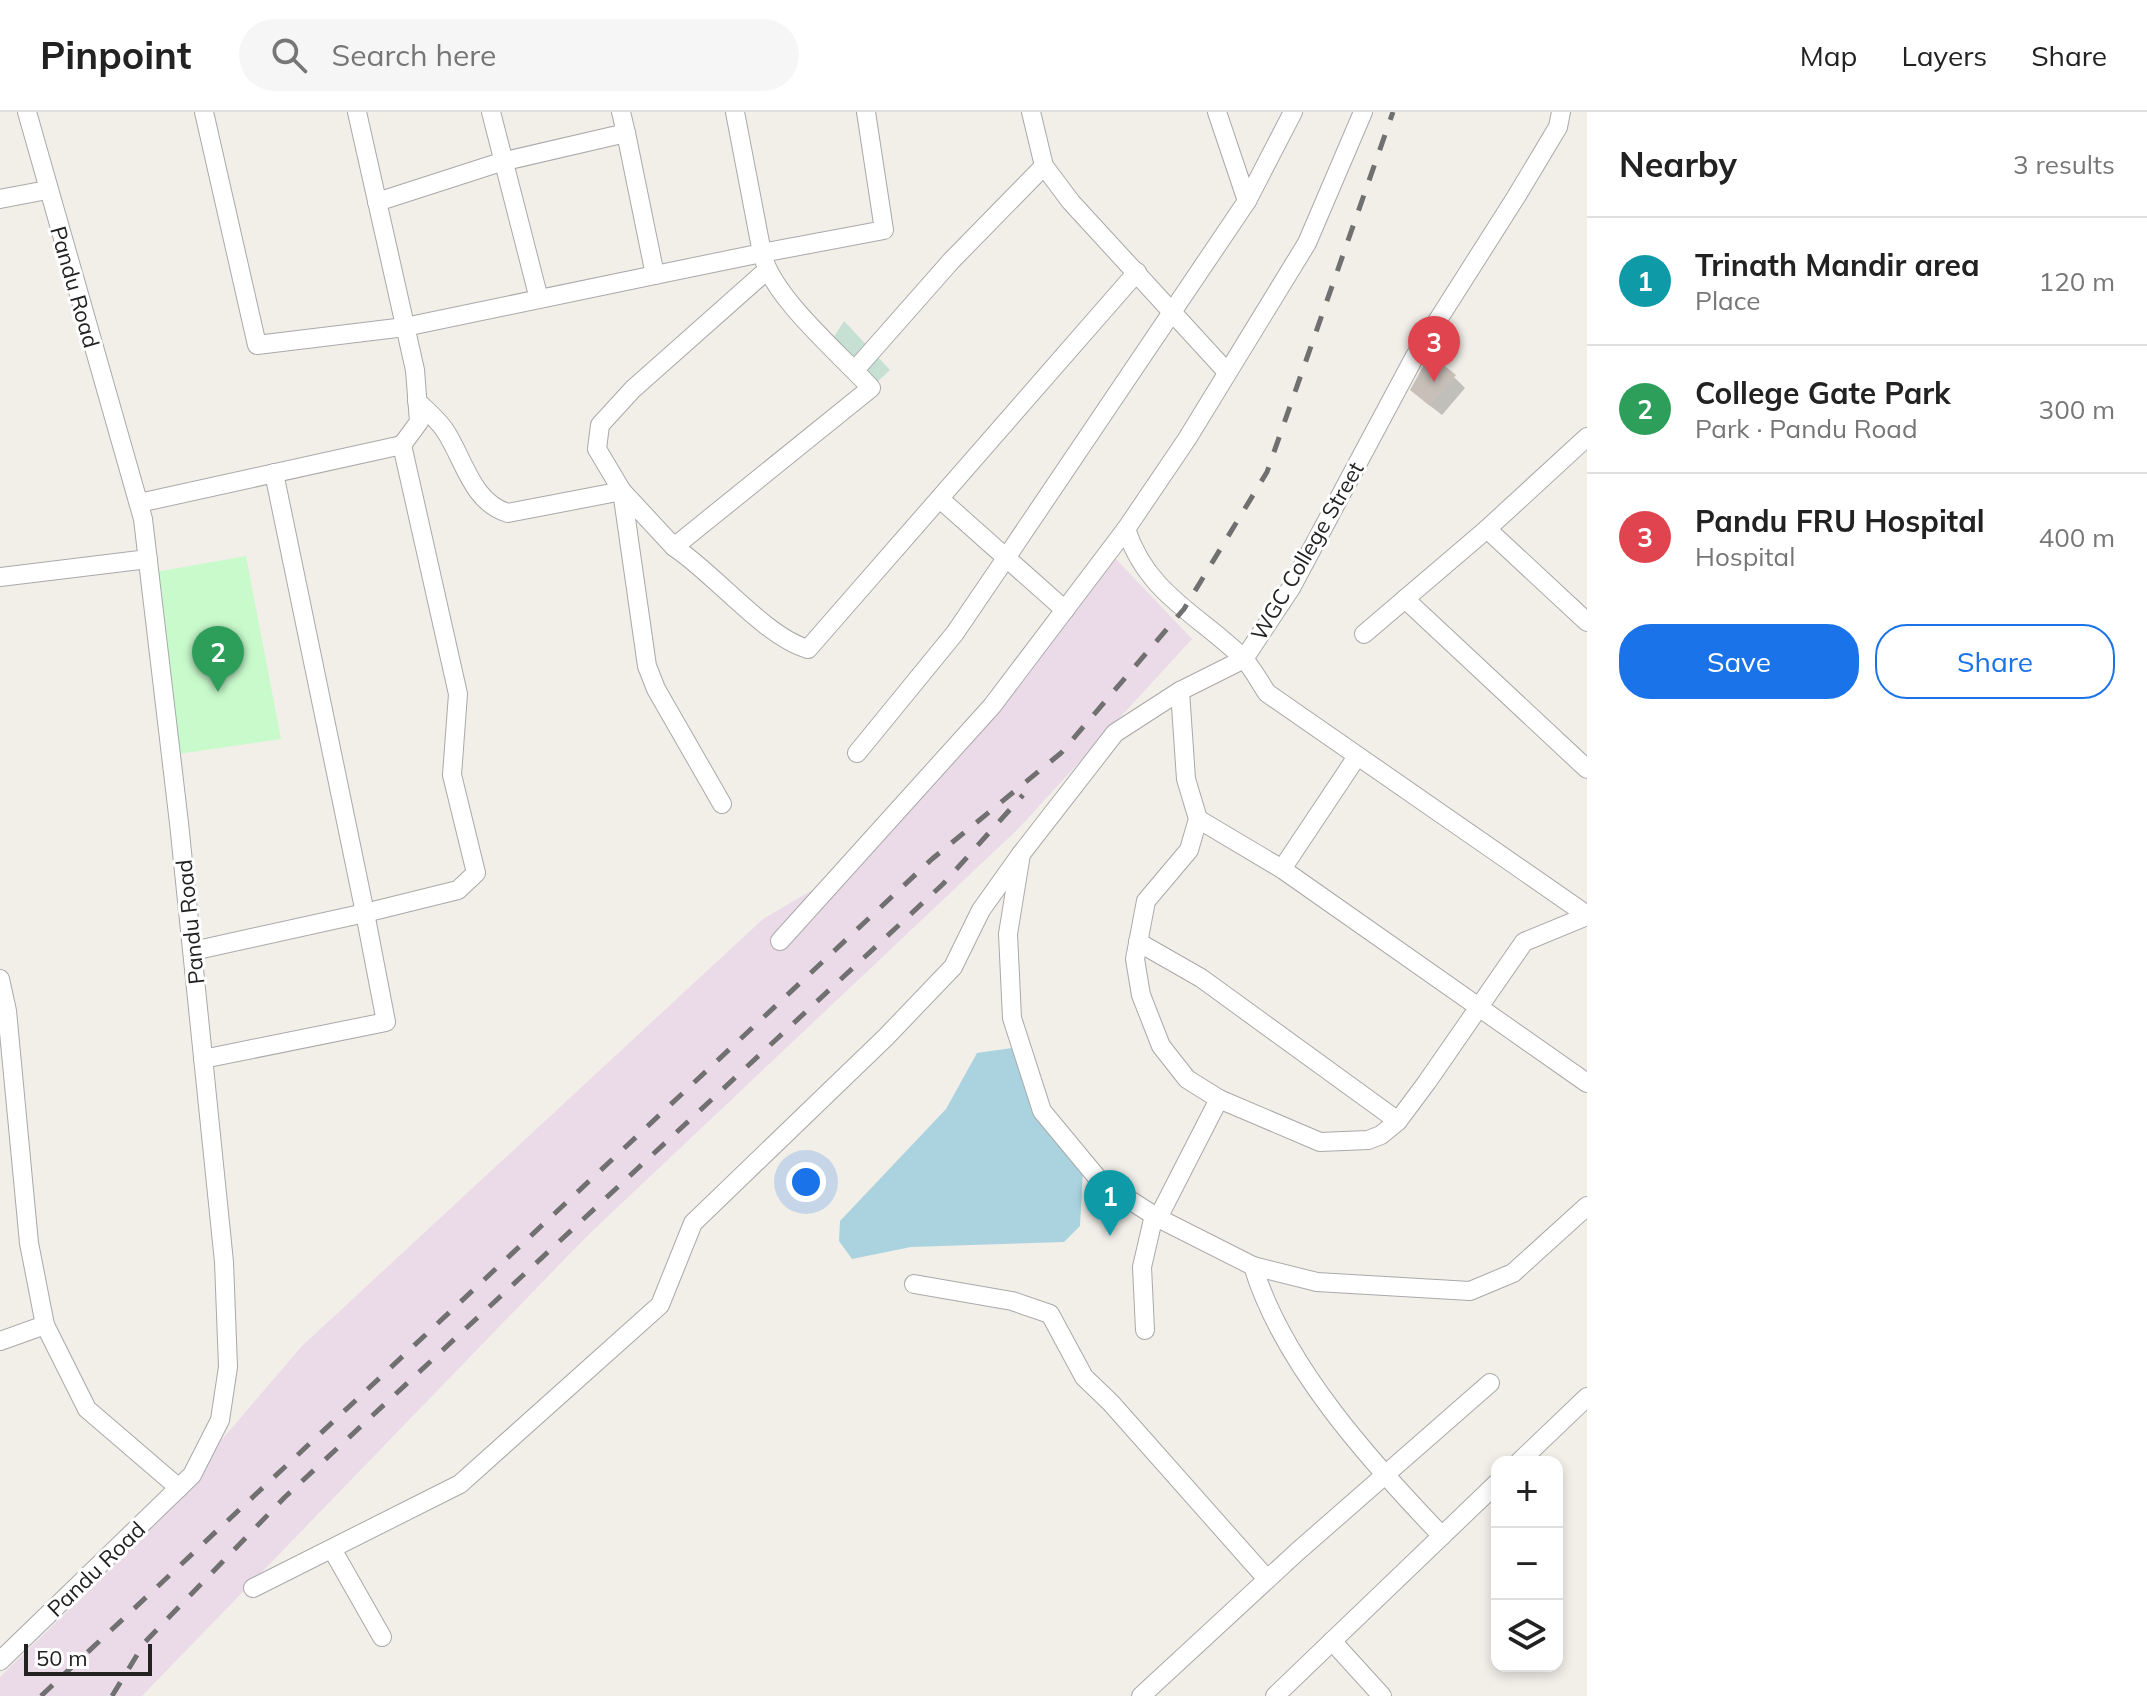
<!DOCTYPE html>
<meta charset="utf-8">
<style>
:root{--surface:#fff;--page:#f6f6f6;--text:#222;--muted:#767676;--line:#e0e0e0;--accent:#1a73e8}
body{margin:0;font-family:Mulish,sans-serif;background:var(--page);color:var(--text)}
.controls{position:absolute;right:24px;bottom:24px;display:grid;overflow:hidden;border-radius:16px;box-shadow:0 4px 12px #0003}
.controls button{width:72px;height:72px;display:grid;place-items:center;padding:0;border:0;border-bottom:2px solid var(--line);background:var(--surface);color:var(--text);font:40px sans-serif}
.scale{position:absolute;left:24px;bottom:20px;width:128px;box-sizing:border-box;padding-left:8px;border:4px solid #222;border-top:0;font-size:22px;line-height:28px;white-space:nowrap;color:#222;-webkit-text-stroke:6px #fff;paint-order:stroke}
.you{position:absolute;left:806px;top:1070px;width:28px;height:28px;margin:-20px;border:6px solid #fff;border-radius:50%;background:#1a73e8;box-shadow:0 0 0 12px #1a73e833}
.badge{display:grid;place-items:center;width:52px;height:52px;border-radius:50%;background:var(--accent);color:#fff;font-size:26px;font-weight:700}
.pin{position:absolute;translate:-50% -66px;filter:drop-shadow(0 2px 4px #0008)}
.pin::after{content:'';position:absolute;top:42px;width:28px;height:24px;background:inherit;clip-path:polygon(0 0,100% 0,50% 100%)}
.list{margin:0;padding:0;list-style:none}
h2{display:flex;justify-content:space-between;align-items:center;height:104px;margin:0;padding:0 32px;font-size:34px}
h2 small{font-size:26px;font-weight:400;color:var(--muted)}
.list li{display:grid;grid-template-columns:52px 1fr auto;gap:24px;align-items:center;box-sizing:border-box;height:128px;padding:0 32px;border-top:2px solid var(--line)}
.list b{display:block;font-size:30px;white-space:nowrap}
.list p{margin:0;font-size:26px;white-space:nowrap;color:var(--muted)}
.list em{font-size:26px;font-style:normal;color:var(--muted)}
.actions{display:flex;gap:16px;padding:24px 32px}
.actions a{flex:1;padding:18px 0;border:2px solid var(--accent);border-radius:32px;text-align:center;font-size:28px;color:var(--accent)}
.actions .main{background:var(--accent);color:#fff}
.icon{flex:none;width:44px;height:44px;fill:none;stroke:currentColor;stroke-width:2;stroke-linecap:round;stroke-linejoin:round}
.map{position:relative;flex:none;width:1587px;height:1584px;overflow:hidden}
header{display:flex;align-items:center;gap:48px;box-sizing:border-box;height:112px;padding:0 40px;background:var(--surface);border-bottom:2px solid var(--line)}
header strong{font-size:38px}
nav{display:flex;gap:44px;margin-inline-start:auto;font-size:28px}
.search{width:560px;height:72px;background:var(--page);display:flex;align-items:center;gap:20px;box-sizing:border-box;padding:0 28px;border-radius:44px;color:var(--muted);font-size:30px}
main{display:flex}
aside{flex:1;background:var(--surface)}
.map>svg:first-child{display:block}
.industrial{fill:#ebdbe8}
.wetland{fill:#c6e0d4}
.park{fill:#c8facc}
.water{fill:#aad3df}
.shadow{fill:#0003}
.building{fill:#c7bfb8}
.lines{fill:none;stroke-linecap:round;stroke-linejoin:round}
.minor-casing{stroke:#a9a9a9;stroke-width:20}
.minor{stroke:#fff;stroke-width:18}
.rail{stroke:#707070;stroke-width:5;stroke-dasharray:16 16;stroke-linecap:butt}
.labels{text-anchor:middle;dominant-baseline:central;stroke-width:6;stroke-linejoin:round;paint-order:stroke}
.street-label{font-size:22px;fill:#222;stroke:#fff}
</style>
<header>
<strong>Pinpoint</strong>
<div class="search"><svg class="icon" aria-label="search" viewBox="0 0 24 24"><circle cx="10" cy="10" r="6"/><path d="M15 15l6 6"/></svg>Search here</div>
<nav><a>Map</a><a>Layers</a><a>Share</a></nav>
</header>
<main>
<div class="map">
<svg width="1587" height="1584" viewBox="0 0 1587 1584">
<rect width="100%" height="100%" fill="#f2efe9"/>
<!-- industrial -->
<polygon class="industrial" points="1114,445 1192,527 1018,717 586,1125 142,1584 0,1584 0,1565 111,1457 302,1234 763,807 848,757"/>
<!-- wetland -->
<polygon class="wetland" points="844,209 890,258 873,274 830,231"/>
<!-- park -->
<polygon class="park" points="246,444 281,627 171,643 150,461"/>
<!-- water -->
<polygon class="water" points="1012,936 1042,999 1083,1058 1080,1114 1064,1130 911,1135 852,1147 839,1129 840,1109 946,997 977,941"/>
<!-- shadow -->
<polygon class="shadow" points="1454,265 1465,276 1442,303 1424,289"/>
<!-- building -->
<polygon class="building" points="1430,242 1456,263 1430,294 1410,278"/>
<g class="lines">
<defs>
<g id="minor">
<polyline points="204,0 257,233 405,215 655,163 626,21"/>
<polyline points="491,0 539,187"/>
<polyline points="1031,0 1044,54 1071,90 1227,260"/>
<polyline points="1217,0 1247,89"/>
<path d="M1363,0l-56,131 -120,196 -61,90c21,64 70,84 116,128 10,10 17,24 25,36l320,222"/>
<polyline points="0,87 47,78"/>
<polyline points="377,90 501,50 626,21 621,0"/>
<path d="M766,159l-133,118 -33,36 -3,24 25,42 52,56 197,-159c-31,-34 -100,-92 -109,-135l122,-23 -18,-118"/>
<polyline points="655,163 762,141 735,0"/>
<polyline points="855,258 952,148 1044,54"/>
<path d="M417,289c9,9 20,18 27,28 20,29 27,73 64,84l114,-22 25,175 9,23 66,115"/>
<polyline points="274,361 365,801 458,778 476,761 452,663 458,582 402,333 419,310 415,258 357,0"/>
<polyline points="940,387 1065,498"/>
<polyline points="139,391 402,333"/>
<polyline points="1487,417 1587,510"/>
<path d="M674,435c40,26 91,90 134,102l329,-377"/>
<polyline points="0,465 148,447"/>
<polyline points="1405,487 1587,657"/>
<polyline points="1364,522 1487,417 1587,325"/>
<polyline points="857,641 955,521 1006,446 1247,89 1293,0"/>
<polyline points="1198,707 1282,757 1587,971"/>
<polyline points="1282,757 1356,646"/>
<polyline points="780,829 992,594 1126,417"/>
<polyline points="1138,830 1201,866 1398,1009"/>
<polyline points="193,839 365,801 386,910 203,947"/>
<polyline points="0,867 7,899 29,1131 45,1213 87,1297 179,1376"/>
<polyline points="1219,987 1187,967 1161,934 1141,883 1135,847 1146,789 1189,738 1198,707 1186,667 1180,579 1244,547 1291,476 1415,244 1516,85 1558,15 1561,0"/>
<polyline points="1158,1106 1100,1069 1042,999 1012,906 1008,822 1021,742 1115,621 1180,579"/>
<polyline points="1253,1154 1317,1170 1470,1179 1513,1161 1587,1094"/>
<polyline points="914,1172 1012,1189 1050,1202 1084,1265 1111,1291 1267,1467"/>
<polyline points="1145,1218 1142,1155 1154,1103"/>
<polyline points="0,1229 45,1213"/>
<polyline points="1519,1350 1587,1285"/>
<path d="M1442,1424c-71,-74 -159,-171 -189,-270l-95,-48 61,-119 101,43 48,-2 13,-5 17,-14 29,-39 97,-140 63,-26"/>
<polyline points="332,1437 382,1525"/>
<polyline points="253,1476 460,1372 660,1193 693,1111 886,925 953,855 981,798 1021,742"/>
<polyline points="1332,1529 1382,1584"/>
<polyline points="0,1549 192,1363 220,1308 228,1255 224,1150 179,711 143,407 27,0"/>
<polyline points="1141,1584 1297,1440 1490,1271"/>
<polyline points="1275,1584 1497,1371"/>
</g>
</defs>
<!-- minor casing -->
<use href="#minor" class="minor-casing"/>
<!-- minor -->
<use href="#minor" class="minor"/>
<!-- rail -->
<g class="rail">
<polyline points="41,1584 932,747 1061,641 1184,497 1267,360 1393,0"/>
<polyline points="112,1584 145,1530 285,1385 943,772 1023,683"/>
</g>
</g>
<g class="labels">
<!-- street labels -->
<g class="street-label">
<text transform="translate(75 175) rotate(74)">Pandu Road</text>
<text transform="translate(1307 439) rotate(-60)">WGC College Street</text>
<text transform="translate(190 810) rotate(-96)">Pandu Road</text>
<text transform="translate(96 1457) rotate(-44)">Pandu Road</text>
</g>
</g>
</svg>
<div class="controls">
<button>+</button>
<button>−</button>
<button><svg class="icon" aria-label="layers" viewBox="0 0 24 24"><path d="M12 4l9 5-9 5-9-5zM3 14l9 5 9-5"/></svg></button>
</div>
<div class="scale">50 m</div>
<div class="you"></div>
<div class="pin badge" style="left:1110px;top:1124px;background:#0f9aa8">1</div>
<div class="pin badge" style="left:218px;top:580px;background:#2e9e5b">2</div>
<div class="pin badge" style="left:1434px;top:270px;background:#e0444e">3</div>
</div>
<aside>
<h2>Nearby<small>3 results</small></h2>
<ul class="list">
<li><span class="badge" style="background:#0f9aa8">1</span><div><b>Trinath Mandir area</b><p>Place</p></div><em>120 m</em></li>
<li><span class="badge" style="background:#2e9e5b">2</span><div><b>College Gate Park</b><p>Park · Pandu Road</p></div><em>300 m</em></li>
<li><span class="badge" style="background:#e0444e">3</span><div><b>Pandu FRU Hospital</b><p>Hospital</p></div><em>400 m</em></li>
</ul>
<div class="actions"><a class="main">Save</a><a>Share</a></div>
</aside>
</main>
